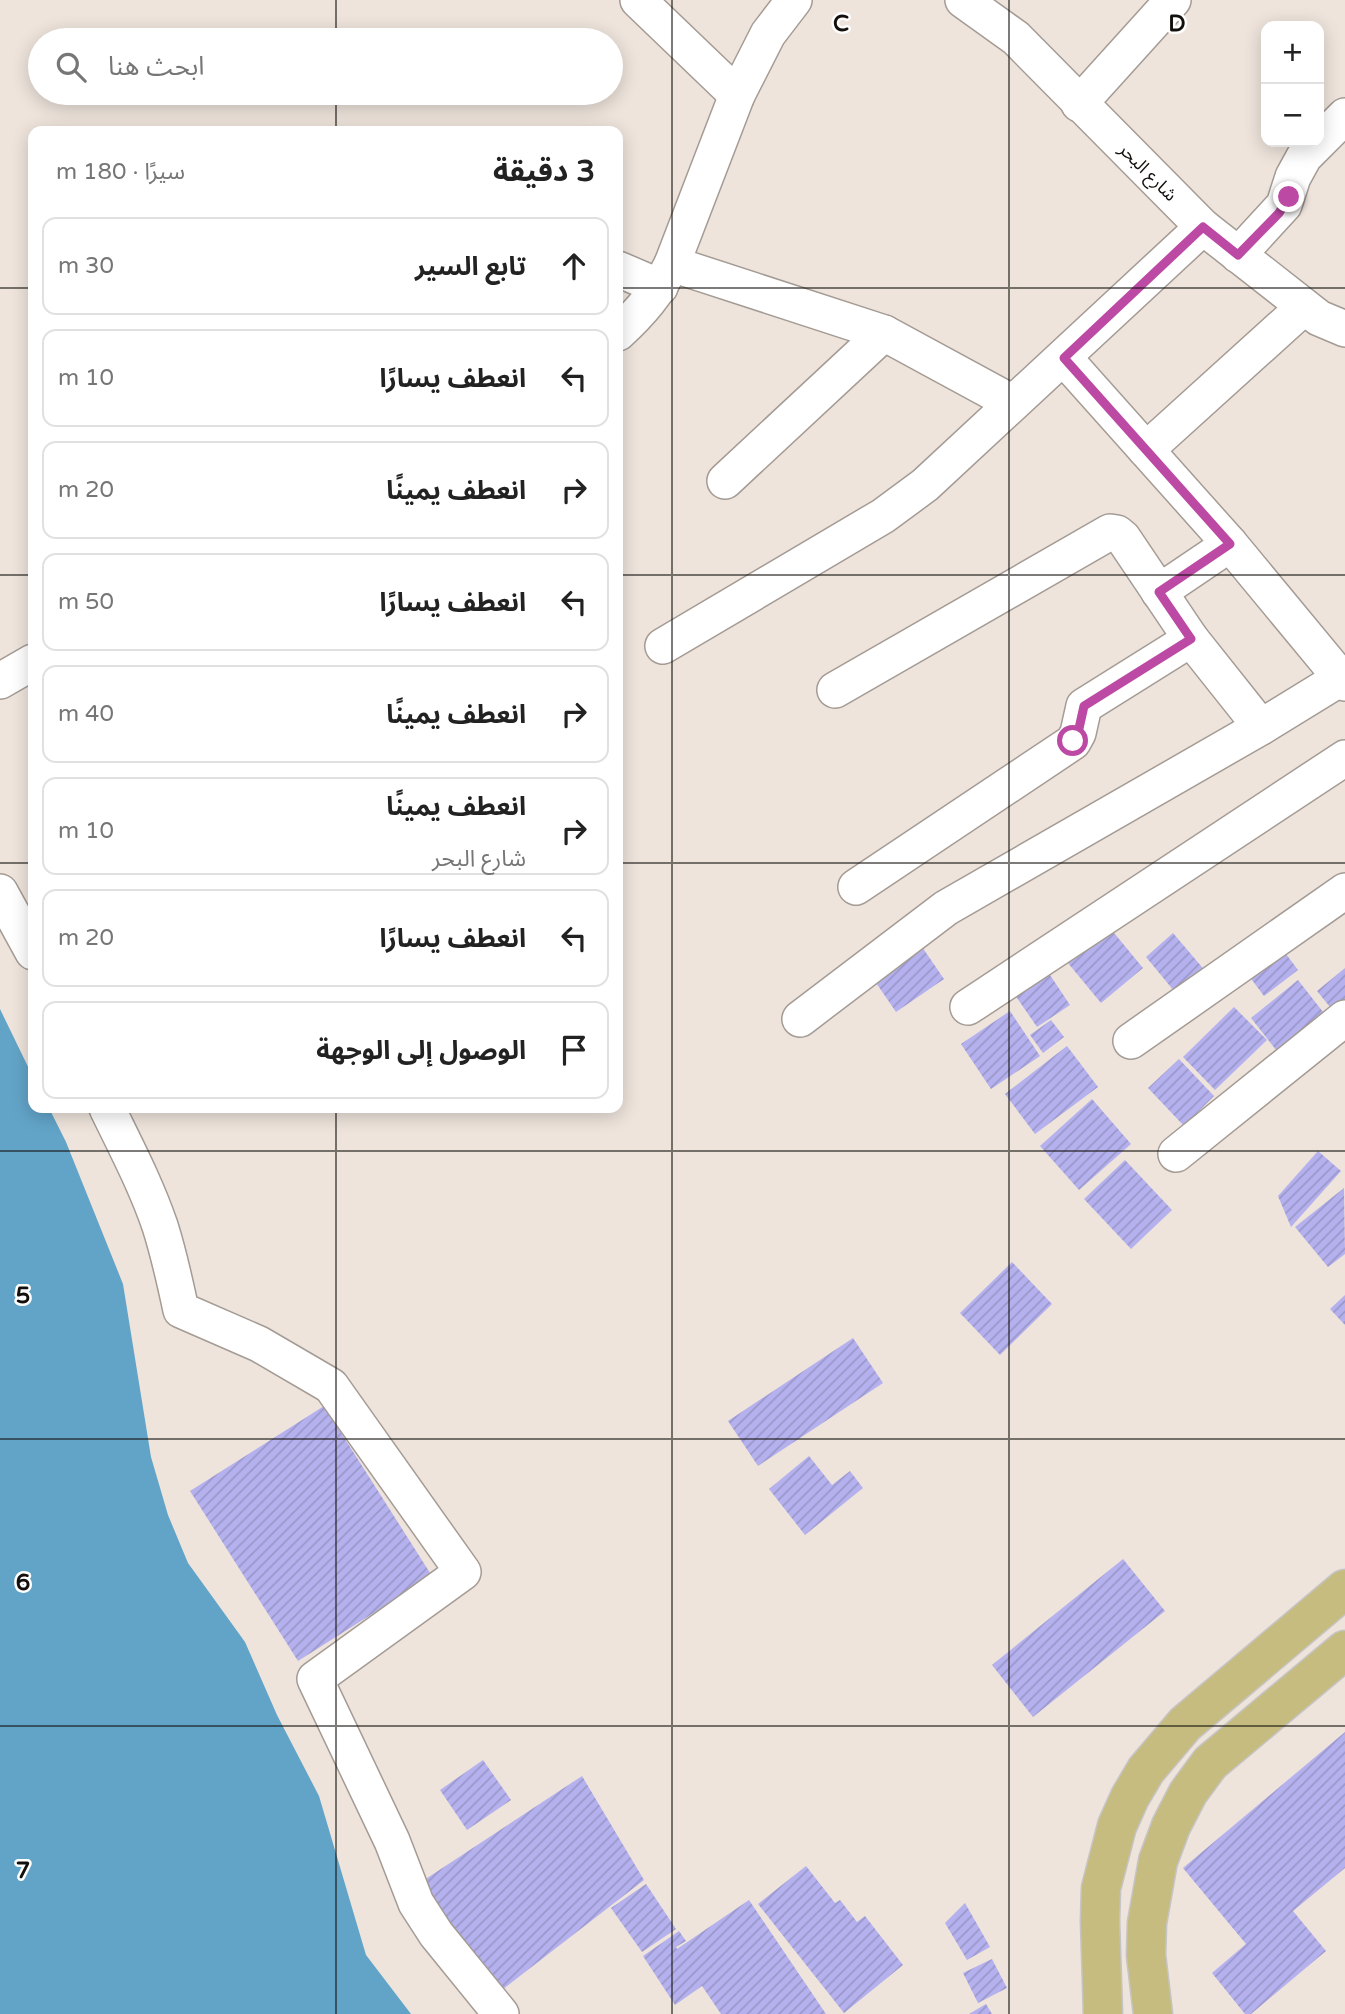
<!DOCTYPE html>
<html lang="ar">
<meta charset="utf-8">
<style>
:root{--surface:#fff;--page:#f6f6f6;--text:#222;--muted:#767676;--line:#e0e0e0}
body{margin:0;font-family:"Varela Round","Noto Sans Arabic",sans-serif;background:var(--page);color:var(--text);direction:rtl}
.controls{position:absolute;right:21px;top:21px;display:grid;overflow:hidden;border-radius:14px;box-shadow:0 4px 18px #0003}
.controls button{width:63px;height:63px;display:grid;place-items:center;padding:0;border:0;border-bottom:2px solid var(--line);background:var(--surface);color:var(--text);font:35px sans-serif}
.stop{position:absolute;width:21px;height:21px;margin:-16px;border:5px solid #bc4aa4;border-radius:50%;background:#fff}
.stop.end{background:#bc4aa4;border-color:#fff;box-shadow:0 2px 7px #0008}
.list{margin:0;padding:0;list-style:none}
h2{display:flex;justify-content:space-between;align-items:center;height:91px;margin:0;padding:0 28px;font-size:30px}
h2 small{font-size:23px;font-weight:400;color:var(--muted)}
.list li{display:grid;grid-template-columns:46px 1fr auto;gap:21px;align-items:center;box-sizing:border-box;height:98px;margin:0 14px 14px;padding:0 14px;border:2px solid var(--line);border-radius:14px}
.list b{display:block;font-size:26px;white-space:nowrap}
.list p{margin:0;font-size:23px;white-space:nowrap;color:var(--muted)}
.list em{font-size:23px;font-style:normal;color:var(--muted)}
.icon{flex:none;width:38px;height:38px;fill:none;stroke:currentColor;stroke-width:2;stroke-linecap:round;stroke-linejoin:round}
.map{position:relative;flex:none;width:1345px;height:2014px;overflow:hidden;direction:ltr}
.search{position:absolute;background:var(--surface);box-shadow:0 4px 18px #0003;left:28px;top:28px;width:595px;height:77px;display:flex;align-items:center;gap:18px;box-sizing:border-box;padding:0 24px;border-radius:38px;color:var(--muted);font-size:26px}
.panel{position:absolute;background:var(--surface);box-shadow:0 4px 18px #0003;left:28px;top:126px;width:595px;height:987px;border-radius:14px;direction:rtl}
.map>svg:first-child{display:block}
.water{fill:#62a4c8}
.building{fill:url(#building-hatch)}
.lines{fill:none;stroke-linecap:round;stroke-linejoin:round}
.minor-casing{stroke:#a49b94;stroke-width:38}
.trunk-casing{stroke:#c6c5c5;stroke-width:41}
.minor{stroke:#fff;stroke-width:35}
.trunk{stroke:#c6bc7f;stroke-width:38}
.route{stroke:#bc4aa4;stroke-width:9}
.grid{fill:none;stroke:#130f0d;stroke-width:2;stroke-opacity:0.55}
.labels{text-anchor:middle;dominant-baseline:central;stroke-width:5;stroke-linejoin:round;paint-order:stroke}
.street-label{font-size:18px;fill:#130f0d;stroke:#fff}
.grid-label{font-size:23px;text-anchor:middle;font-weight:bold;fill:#130f0d;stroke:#fff;stroke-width:5;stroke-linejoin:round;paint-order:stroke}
</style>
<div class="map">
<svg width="1345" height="2014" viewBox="0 0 1345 2014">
<defs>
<pattern id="building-hatch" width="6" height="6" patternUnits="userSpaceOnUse" patternTransform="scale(1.75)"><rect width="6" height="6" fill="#b4b1ee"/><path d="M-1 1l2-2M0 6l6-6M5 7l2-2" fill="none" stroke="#9a97cb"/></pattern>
</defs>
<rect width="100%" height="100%" fill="#eee4dc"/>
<!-- water -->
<polygon class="water" points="0,1009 33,1077 33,1108 49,1108 66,1142 123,1284 151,1457 168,1515 188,1563 245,1642 277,1715 319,1796 366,1955 411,2014 0,2014"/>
<!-- building -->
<g class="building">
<polygon points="1105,922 1143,968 1101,1003 1063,957"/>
<polygon points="1173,933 1207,973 1179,997 1146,957"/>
<polygon points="918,941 944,979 896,1012 870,974"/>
<polygon points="1280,946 1298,970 1264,996 1246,972"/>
<polygon points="1345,968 1345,1012 1339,1018 1317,991"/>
<polygon points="1046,969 1070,1005 1037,1027 1013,992"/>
<polygon points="1298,980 1327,1017 1280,1055 1251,1018"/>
<polygon points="1234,1007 1267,1040 1215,1090 1183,1057"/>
<polygon points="1010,1011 1040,1056 991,1089 961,1044"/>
<polygon points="1051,1020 1064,1037 1043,1053 1030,1035"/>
<polygon points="1067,1046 1098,1087 1035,1134 1005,1094"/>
<polygon points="1179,1059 1214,1096 1184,1126 1148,1088"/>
<polygon points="1092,1099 1131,1144 1079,1190 1040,1146"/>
<polygon points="1318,1151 1341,1171 1291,1227 1278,1196"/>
<polygon points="1125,1160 1172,1210 1131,1249 1084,1199"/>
<polygon points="1344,1188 1345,1254 1328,1267 1295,1227"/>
<polygon points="1012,1262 1052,1304 1000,1355 960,1313"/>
<polygon points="1345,1295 1345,1325 1330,1309"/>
<polygon points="853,1338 883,1383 758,1466 728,1421"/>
<polygon points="324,1406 432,1576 298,1661 190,1491"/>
<polygon points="809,1456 832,1485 850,1471 863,1488 805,1535 769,1489"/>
<polygon points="1123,1559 1165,1611 1033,1717 992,1665"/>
<polygon points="1345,1732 1345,1868 1293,1911 1326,1951 1251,2014 1245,2014 1212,1973 1246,1944 1183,1868"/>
<polygon points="483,1760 511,1800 467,1830 440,1790"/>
<polygon points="582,1776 644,1880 494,1996 412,1888"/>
<polygon points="806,1866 835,1903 840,1900 857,1922 865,1916 903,1965 844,2013 758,1904"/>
<polygon points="646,1884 676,1929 642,1952 611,1908"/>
<polygon points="749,1900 826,2014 721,2014 702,1986 675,2005 643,1956 679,1931 686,1941 676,1947 677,1949"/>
<polygon points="965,1903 990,1947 967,1960 945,1923"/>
<polygon points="992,1959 1007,1988 978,2003 963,1973"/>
<polygon points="986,2004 992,2014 969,2014"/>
</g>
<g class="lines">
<defs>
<g id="minor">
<polyline points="638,0 737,95"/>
<polyline points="963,0 1016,38 1203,227 1319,318 1345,329"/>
<polyline points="1079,104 1173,0"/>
<polyline points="1238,255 1284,205 1293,177 1304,157 1345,116"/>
<polyline points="672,264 884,333 1013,403"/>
<polyline points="618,269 660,287"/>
<path d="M618,333c23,-21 40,-41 54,-69l65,-169 31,-61 26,-34"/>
<polyline points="1064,358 1230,544 1345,683"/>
<polyline points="1146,450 1304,307"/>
<polyline points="725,481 884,333"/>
<polyline points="1159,592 1230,544"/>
<polyline points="663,646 883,516 925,485 1203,227"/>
<polyline points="0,681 33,662"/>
<polyline points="835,690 1110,532 1117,533 1123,538 1191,639 1261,727"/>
<polyline points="856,887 1073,742 1078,733 1084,706 1191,639"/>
<polyline points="0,892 33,952"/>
<polyline points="968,1007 1345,758"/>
<polyline points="800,1019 946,908 1261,727 1341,678"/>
<polyline points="1131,1041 1345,891"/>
<path d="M107,1108c19,39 39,77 53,118 9,28 15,56 21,84l78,34 72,42 132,186 -148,107 77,162 24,62 20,31 65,80"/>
<polyline points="1176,1154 1345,1018"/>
</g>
<g id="trunk">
<polyline points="1103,2014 1100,1921 1101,1888 1117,1826 1130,1797 1146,1770 1185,1724 1345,1589"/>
<polyline points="1153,2014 1146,1955 1147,1923 1158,1861 1171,1826 1188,1793 1210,1763 1345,1650"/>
</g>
</defs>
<!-- minor casing -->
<use href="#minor" class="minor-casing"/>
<!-- trunk casing -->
<use href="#trunk" class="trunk-casing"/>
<!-- minor -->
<use href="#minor" class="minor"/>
<!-- trunk -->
<use href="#trunk" class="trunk"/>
</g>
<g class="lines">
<!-- route -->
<polyline class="route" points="1073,741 1078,733 1084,706 1191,639 1159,592 1230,544 1064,358 1203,227 1238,255 1279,213 1289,197"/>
</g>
<!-- grid -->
<path class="grid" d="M336,0v40M672,0v2014M1009,0v2014M336,93v38M0,288h33M618,288h727M0,575h33M618,575h727M0,863h33M618,863h727M336,1108v906M0,1151h1345M0,1439h1345M0,1726h1345"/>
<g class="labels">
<!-- street labels -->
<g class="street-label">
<text transform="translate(1148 172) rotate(45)">شارع البحر</text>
</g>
</g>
<g class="grid-label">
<text x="841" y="31">C</text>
<text x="1177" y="31">D</text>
<text x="23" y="1303">5</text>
<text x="23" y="1590">6</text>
<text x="23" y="1878">7</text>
</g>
</svg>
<div class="controls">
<button>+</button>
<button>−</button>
</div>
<div class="stop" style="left:1073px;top:741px"></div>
<div class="stop end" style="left:1289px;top:197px"></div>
<div class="search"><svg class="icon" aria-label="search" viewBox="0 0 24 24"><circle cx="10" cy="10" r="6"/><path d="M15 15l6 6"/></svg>ابحث هنا</div>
<section class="panel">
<h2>3 دقيقة<small>سيرًا · 180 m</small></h2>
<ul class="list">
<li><svg class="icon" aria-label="ahead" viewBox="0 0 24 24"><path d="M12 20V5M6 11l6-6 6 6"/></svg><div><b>تابع السير</b></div><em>30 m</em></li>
<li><svg class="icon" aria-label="left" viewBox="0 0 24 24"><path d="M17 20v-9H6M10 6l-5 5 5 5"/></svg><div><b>انعطف يسارًا</b></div><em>10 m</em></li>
<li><svg class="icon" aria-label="right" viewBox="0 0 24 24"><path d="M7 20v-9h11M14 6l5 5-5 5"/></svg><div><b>انعطف يمينًا</b></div><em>20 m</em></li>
<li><svg class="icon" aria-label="left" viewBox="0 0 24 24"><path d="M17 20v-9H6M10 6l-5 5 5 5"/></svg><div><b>انعطف يسارًا</b></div><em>50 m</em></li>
<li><svg class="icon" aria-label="right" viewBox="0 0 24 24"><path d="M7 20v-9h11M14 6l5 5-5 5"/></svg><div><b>انعطف يمينًا</b></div><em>40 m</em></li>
<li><svg class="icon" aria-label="right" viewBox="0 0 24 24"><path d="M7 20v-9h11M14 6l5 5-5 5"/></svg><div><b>انعطف يمينًا</b><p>شارع البحر</p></div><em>10 m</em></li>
<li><svg class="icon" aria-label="left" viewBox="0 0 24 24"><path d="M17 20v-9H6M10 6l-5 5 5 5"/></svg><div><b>انعطف يسارًا</b></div><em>20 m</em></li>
<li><svg class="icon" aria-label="arrive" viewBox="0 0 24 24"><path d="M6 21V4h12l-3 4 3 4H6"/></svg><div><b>الوصول إلى الوجهة</b></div></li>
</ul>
</section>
</div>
